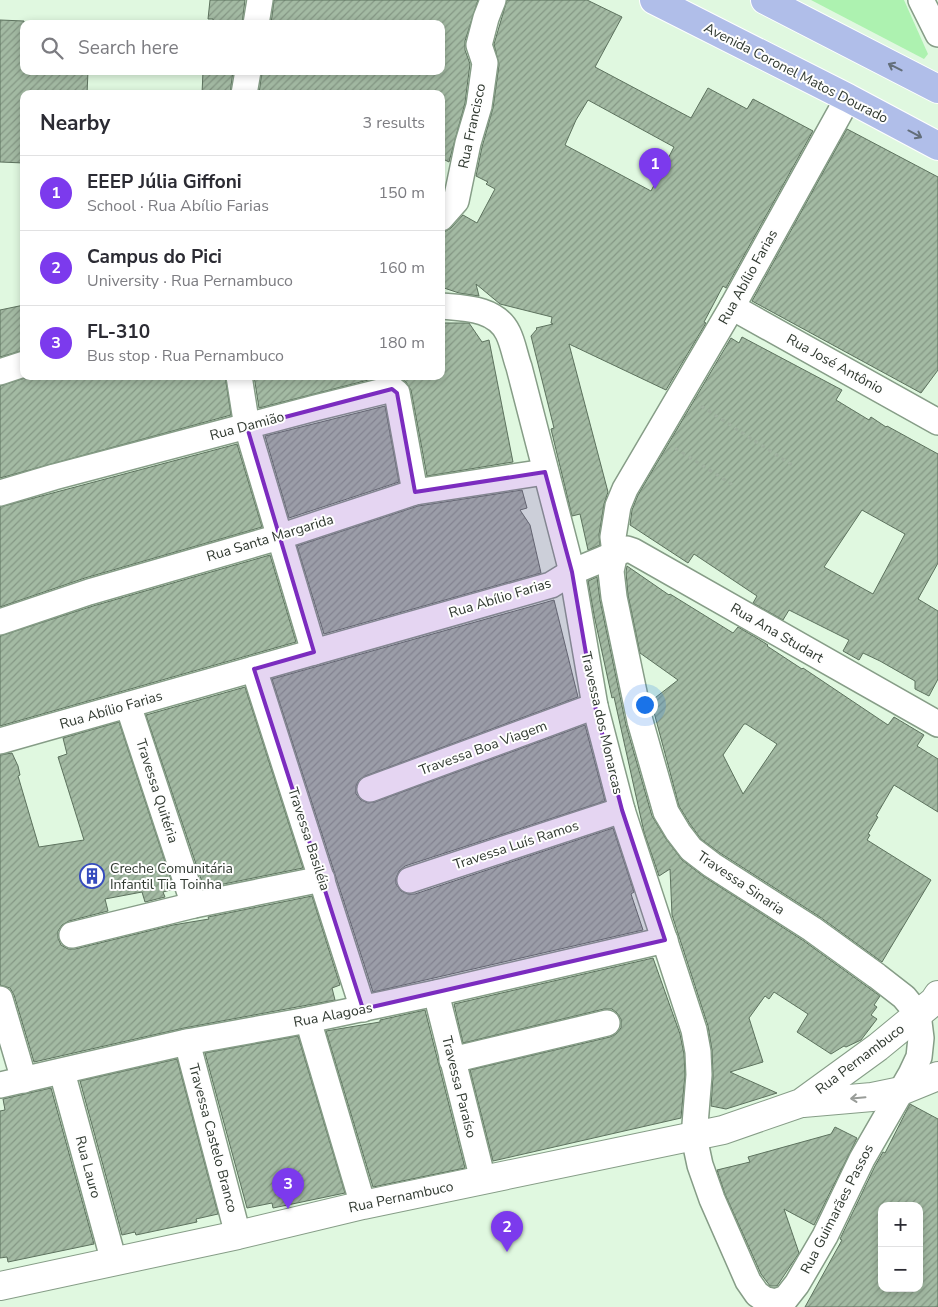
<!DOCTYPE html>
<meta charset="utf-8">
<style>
:root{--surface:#fff;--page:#f7f7f7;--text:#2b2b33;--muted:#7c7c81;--line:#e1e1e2;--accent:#7c3aed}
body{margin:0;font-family:"Nunito Sans",sans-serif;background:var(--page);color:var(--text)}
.controls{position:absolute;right:15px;bottom:15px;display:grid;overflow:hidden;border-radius:10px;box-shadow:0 2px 8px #0003}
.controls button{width:45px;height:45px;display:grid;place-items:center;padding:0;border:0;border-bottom:1px solid var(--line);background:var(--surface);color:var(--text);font:25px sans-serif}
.you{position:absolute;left:644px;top:704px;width:18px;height:18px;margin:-12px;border:4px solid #fff;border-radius:50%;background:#1a73e8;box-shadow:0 0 0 8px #1a73e833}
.badge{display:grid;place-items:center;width:32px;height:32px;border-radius:50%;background:var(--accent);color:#fff;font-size:16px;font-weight:700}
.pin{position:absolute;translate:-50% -41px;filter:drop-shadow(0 1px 2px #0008)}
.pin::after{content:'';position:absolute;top:26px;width:18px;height:15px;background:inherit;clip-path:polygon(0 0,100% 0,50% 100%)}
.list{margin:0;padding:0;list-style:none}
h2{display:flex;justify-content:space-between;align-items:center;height:65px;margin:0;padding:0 20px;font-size:21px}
h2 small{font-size:16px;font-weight:400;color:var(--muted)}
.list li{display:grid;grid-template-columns:32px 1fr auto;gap:15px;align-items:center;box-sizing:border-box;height:75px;padding:0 20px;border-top:1px solid var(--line)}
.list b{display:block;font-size:19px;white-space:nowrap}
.list p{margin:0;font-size:16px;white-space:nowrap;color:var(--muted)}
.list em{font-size:16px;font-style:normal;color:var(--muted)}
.icon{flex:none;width:28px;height:28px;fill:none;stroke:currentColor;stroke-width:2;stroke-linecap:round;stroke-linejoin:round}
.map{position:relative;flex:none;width:938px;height:1307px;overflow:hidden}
.search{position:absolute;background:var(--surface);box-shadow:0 2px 8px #0003;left:20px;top:20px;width:425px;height:55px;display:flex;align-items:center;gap:12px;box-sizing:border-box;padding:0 18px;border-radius:10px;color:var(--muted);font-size:19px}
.panel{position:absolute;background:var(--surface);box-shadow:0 2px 8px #0003;left:20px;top:90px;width:425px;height:290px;border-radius:10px}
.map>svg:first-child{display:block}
.park{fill:#adf2b0}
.building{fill:url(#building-hatch);stroke:#5d725e;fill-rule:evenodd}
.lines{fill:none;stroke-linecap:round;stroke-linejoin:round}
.minor-casing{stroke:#869d87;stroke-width:28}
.tertiary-casing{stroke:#869d87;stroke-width:30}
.primary-casing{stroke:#fff;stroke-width:30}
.path{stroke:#9eb09e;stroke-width:3;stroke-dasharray:4 4;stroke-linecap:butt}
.minor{stroke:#fff;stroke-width:25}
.tertiary{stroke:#fff;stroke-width:28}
.primary{stroke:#b0bee9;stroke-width:28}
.oneway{stroke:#636e7a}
.oneway2{stroke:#989c98}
.marked{fill:#7b2cbf;fill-opacity:0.2;stroke:#7b2cbf;stroke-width:4;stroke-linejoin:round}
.labels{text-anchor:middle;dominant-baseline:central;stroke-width:4;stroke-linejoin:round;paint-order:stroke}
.street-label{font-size:14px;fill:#303930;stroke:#fefefe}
.poi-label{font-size:14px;fill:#303930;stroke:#fefefe;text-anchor:start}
</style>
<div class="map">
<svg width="938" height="1307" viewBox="0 0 938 1307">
<defs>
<pattern id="building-hatch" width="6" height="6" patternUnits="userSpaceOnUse" patternTransform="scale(1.25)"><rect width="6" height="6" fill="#a3baa3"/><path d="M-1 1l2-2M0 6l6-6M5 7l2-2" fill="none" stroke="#859885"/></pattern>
</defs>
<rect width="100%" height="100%" fill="#e0f8e0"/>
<!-- park -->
<polygon class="park" points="811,0 904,0 928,54 924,59"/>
<!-- building -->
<g class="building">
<polygon points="210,0 245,0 242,24 213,24 213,19 208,19"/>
<polygon points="274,0 478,0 465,41 465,50 470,64 465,103 449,162 441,158 441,94 259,94 262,71 441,72 441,24 271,24"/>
<path d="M507,0h80l35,17 -27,50 96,51 17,-30 39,21 6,-10 60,32 -87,157 -3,-2 -19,36 2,1 -40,67 -97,-46 39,148 -4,12 -5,31 1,10 -12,5 -8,-36 -8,2 -21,-87 3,-1 -23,-92 6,-7 -1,-1 17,-4 -2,-1 1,-6 -52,-13 -24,-20 3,12 -20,-3 -18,-6v-55l5,-1 5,-3 12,-13 14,8 18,-34 -9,-5 2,-2 -12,-6 6,-29 11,-39 6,-43 -5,-21zM588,100l86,47 -23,44 -86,-46 11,-25z"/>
<polygon points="0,20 24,21 24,71 88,71 87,94 24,94 24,163 0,162"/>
<polygon points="203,71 233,71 230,94 202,94"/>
<polygon points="847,129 938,177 938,370 921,393 752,301"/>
<polygon points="24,305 24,350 0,357 0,310"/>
<polygon points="441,323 469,323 482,342 489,340 513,462 427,476 411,390 406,382 398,376 441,376"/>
<path d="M742,337l100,53 -6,10 33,20 2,-3 15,10 1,-1 51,28v109l-20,36 20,12v68l-9,17 -14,-7v-8l-35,-20 -17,-8 -4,7 -16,-9 6,-11 -60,-30 -6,10 -30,-17 4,-7 -63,-42 -6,9 -58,-38 2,-15 6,-15 93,-157 8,5zM862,510l43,24 -32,60 -49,-27z"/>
<polygon points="31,376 225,376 231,415 0,478 0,386"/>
<polygon points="254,376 384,376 259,408"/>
<polygon points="385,406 399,482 289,518 265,436"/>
<polygon points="237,444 262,527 85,578 0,607 0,507"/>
<polygon points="522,490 527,508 520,510 530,525 541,573 324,634 297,546 418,506"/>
<polygon points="270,555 296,642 0,726 0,636 93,606"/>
<path d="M627,566l42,29 1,-1 63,39 5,-6 17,10 13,8 -1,1 35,23 1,-1 85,57 6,-8 30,18 -7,11 21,13v53l-44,-27 -18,31 2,1 -10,17 2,1 -3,5 64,40 -49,82 -62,-45 -100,-64 -19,-14 -11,-15 -11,-18 -28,-105 27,-21 -38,-27 -12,-58 -2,-23zM744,724h2l31,20 -34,50 -20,-39z"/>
<polygon points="597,577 600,600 626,725 652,816 666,839 682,860 703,876 804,941 880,996 874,1005 877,1007 871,1015 877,1019 861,1040 846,1047 844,1046 831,1054 797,1032 808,1014 774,992 769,999 765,996 749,1018 763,1062 730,1072 777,1093 726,1109 711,1106 713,1076 712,1050 708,1026 672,915 670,869 659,876 644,832 614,697 612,698 594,615 588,581"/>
<polygon points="554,600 578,697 365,776 359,780 356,786 356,794 361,800 368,803 375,802 585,725 605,801 405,866 399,871 396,878 396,884 401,891 408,894 415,894 613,828 634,892 631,894 643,930 373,992 272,679"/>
<polygon points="245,687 303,868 204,888 146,715"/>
<polygon points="119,722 174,889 163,892 165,897 145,902 142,892 105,899 108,911 69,921 62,925 58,931 58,938 61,945 68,949 75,949 173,925 209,919 208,917 312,896 340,985 332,988 335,1000 184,1028 34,1062 14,995 10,988 0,985 0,755 12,753 18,766 20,775 18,776 39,847 84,840 58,757 67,754 63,738"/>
<polygon points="653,958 680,1034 684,1054 685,1075 681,1118 493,1161 470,1070 610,1037 616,1034 621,1028 621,1019 617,1013 612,1009 604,1009 463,1043 454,1004"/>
<polygon points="425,1010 465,1168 373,1187 326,1031 380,1022 380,1020"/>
<polygon points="298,1036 345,1193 273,1208 272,1203 247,1208 205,1053"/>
<polygon points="177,1059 218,1214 196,1219 197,1222 136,1235 135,1232 122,1235 80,1081"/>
<polygon points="51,1088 94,1244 8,1262 7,1257 0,1258 0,1111 5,1110 3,1099"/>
<path d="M910,1104l28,15v188h-133l37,-67 -2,-1 35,-73 8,-14 2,1zM882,1206h37v82h-37z"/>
<polygon points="835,1127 857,1138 814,1225 784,1209 799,1253 777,1286 770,1286 761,1274 725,1194 717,1170 750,1162 748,1157 831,1134"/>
</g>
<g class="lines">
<defs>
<g id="minor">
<polyline points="921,0 938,34"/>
<polyline points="256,24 260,0"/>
<polyline points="244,94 248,71"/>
<polyline points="441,218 456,201 468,143 479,106 485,63 479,45 486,18 493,0"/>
<path d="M441,306c24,2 55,2 67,27 5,10 7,23 11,34l53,205 23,134 27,104 72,220 4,22 1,23 -5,62 6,28 12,34 36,82 9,13 7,5 11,3 11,-4 11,-14 28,-48 37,-77 49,-85 8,-17 2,-19 -3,-24 -14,-17 -27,-21 -65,-47 -100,-64 -21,-16 -13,-17 -12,-20 -26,-91 -26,-124 -3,-26 4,-18 -2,-16 5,-31 7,-17 107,-182 116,-209"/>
<polyline points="732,307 938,422"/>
<polyline points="0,372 24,364"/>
<polyline points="239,376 247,427 314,652"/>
<polyline points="0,493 54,477 315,408 392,389 397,393 415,492"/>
<polyline points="0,622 89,592 279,537 415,492 545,472"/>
<polyline points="254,669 363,1009"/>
<polyline points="128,705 194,905"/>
<polyline points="0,741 551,585 572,572 627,549 633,551 938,724"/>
<polyline points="370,789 595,706"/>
<polyline points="410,880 622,810"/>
<polyline points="72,935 194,905 322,879"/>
<polyline points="436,993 483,1180"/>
<polyline points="0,999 24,1080"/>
<polyline points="308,1020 363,1205"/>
<polyline points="187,1042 238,1235"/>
<polyline points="452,1060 607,1023"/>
<polyline points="62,1072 114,1262"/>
<polyline points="0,1085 187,1042 308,1020 436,993 665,940"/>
</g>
<g id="tertiary">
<polyline points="803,1103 872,1097 901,1091 938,1076"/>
<polyline points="0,1286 238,1235 363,1205 723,1130 801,1103 878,1047 934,1001 938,995"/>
</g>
<g id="primary">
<polyline points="654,0 848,98 938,146"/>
<polyline points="765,0 938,89"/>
</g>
</defs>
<!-- minor casing -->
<use href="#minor" class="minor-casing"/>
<!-- tertiary casing -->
<use href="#tertiary" class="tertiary-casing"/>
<!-- primary casing -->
<use href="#primary" class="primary-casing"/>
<!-- path -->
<g class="path">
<polyline points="701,406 792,465"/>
<polyline points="675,448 733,485"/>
</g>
<!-- minor -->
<use href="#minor" class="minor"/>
<!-- tertiary -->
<use href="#tertiary" class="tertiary"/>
<!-- primary -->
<use href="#primary" class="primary"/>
</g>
<!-- one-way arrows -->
<defs><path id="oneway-shaft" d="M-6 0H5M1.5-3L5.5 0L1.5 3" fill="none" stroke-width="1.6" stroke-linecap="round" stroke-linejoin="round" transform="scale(1.25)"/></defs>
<g class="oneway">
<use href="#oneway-shaft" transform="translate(895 67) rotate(-153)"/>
<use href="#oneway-shaft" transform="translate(915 134) rotate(28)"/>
</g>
<use class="oneway2" href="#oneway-shaft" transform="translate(858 1098) rotate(175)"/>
<!-- marked area -->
<path class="marked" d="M392,389l5,4 18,99 130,-20 27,100 23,134 27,104 43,130 -302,69 -109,-340 60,-17 -67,-225z"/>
<!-- icons -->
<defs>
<symbol id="building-ring" viewBox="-11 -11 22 22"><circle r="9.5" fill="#fefefe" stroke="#354bbd" stroke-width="1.5"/><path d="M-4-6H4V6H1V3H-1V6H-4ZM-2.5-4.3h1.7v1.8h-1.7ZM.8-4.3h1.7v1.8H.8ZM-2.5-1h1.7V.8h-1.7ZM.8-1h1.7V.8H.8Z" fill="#354bbd"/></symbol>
</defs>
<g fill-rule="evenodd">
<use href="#building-ring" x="78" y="862" width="28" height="28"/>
</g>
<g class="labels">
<!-- street labels -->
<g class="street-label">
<text transform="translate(796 73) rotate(27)">Avenida Coronel Matos Dourado</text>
<text transform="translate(472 126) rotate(-78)">Rua Francisco</text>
<text transform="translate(748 277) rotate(-61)">Rua Abílio Farias</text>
<text transform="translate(835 364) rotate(29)">Rua José Antônio</text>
<text transform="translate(247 426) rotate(-15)">Rua Damião</text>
<text transform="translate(270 538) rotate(-17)">Rua Santa Margarida</text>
<text transform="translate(500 598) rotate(-17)">Rua Abílio Farias</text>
<text transform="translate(777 633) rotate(30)">Rua Ana Studart</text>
<text transform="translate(111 710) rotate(-16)">Rua Abílio Farias</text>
<text transform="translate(602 723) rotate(77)">Travessa dos Monarcas</text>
<text transform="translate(483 748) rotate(-20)">Travessa Boa Viagem</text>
<text transform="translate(157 791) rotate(72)">Travessa Quitéria</text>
<text transform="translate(309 839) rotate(72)">Travessa Basiléia</text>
<text transform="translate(516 845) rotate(-18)">Travessa Luís Ramos</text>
<text transform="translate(741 883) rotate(34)">Travessa Sinaria</text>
<text transform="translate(333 1015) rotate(-11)">Rua Alagoas</text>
<text transform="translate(860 1059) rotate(-37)">Rua Pernambuco</text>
<text transform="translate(459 1087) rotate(76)">Travessa Paraíso</text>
<text transform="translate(213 1138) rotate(75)">Travessa Castelo Branco</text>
<text transform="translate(88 1167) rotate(75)">Rua Lauro</text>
<text transform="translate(401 1197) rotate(-12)">Rua Pernambuco</text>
<text transform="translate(837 1209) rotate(-63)">Rua Guimarães Passos</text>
</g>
<!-- poi labels -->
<g class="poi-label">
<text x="110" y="868">Creche Comunitária<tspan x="110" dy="16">Infantil Tia Toinha</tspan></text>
</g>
</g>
</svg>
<div class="controls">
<button>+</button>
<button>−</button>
</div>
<div class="you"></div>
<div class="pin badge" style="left:655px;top:189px">1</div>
<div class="pin badge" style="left:507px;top:1252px">2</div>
<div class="pin badge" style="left:288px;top:1209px">3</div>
<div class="search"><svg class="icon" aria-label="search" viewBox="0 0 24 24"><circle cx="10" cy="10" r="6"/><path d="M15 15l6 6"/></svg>Search here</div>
<section class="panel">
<h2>Nearby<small>3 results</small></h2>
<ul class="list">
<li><span class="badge">1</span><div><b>EEEP Júlia Giffoni</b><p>School · Rua Abílio Farias</p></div><em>150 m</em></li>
<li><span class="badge">2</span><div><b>Campus do Pici</b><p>University · Rua Pernambuco</p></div><em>160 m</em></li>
<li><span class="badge">3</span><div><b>FL-310</b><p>Bus stop · Rua Pernambuco</p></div><em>180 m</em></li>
</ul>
</section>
</div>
